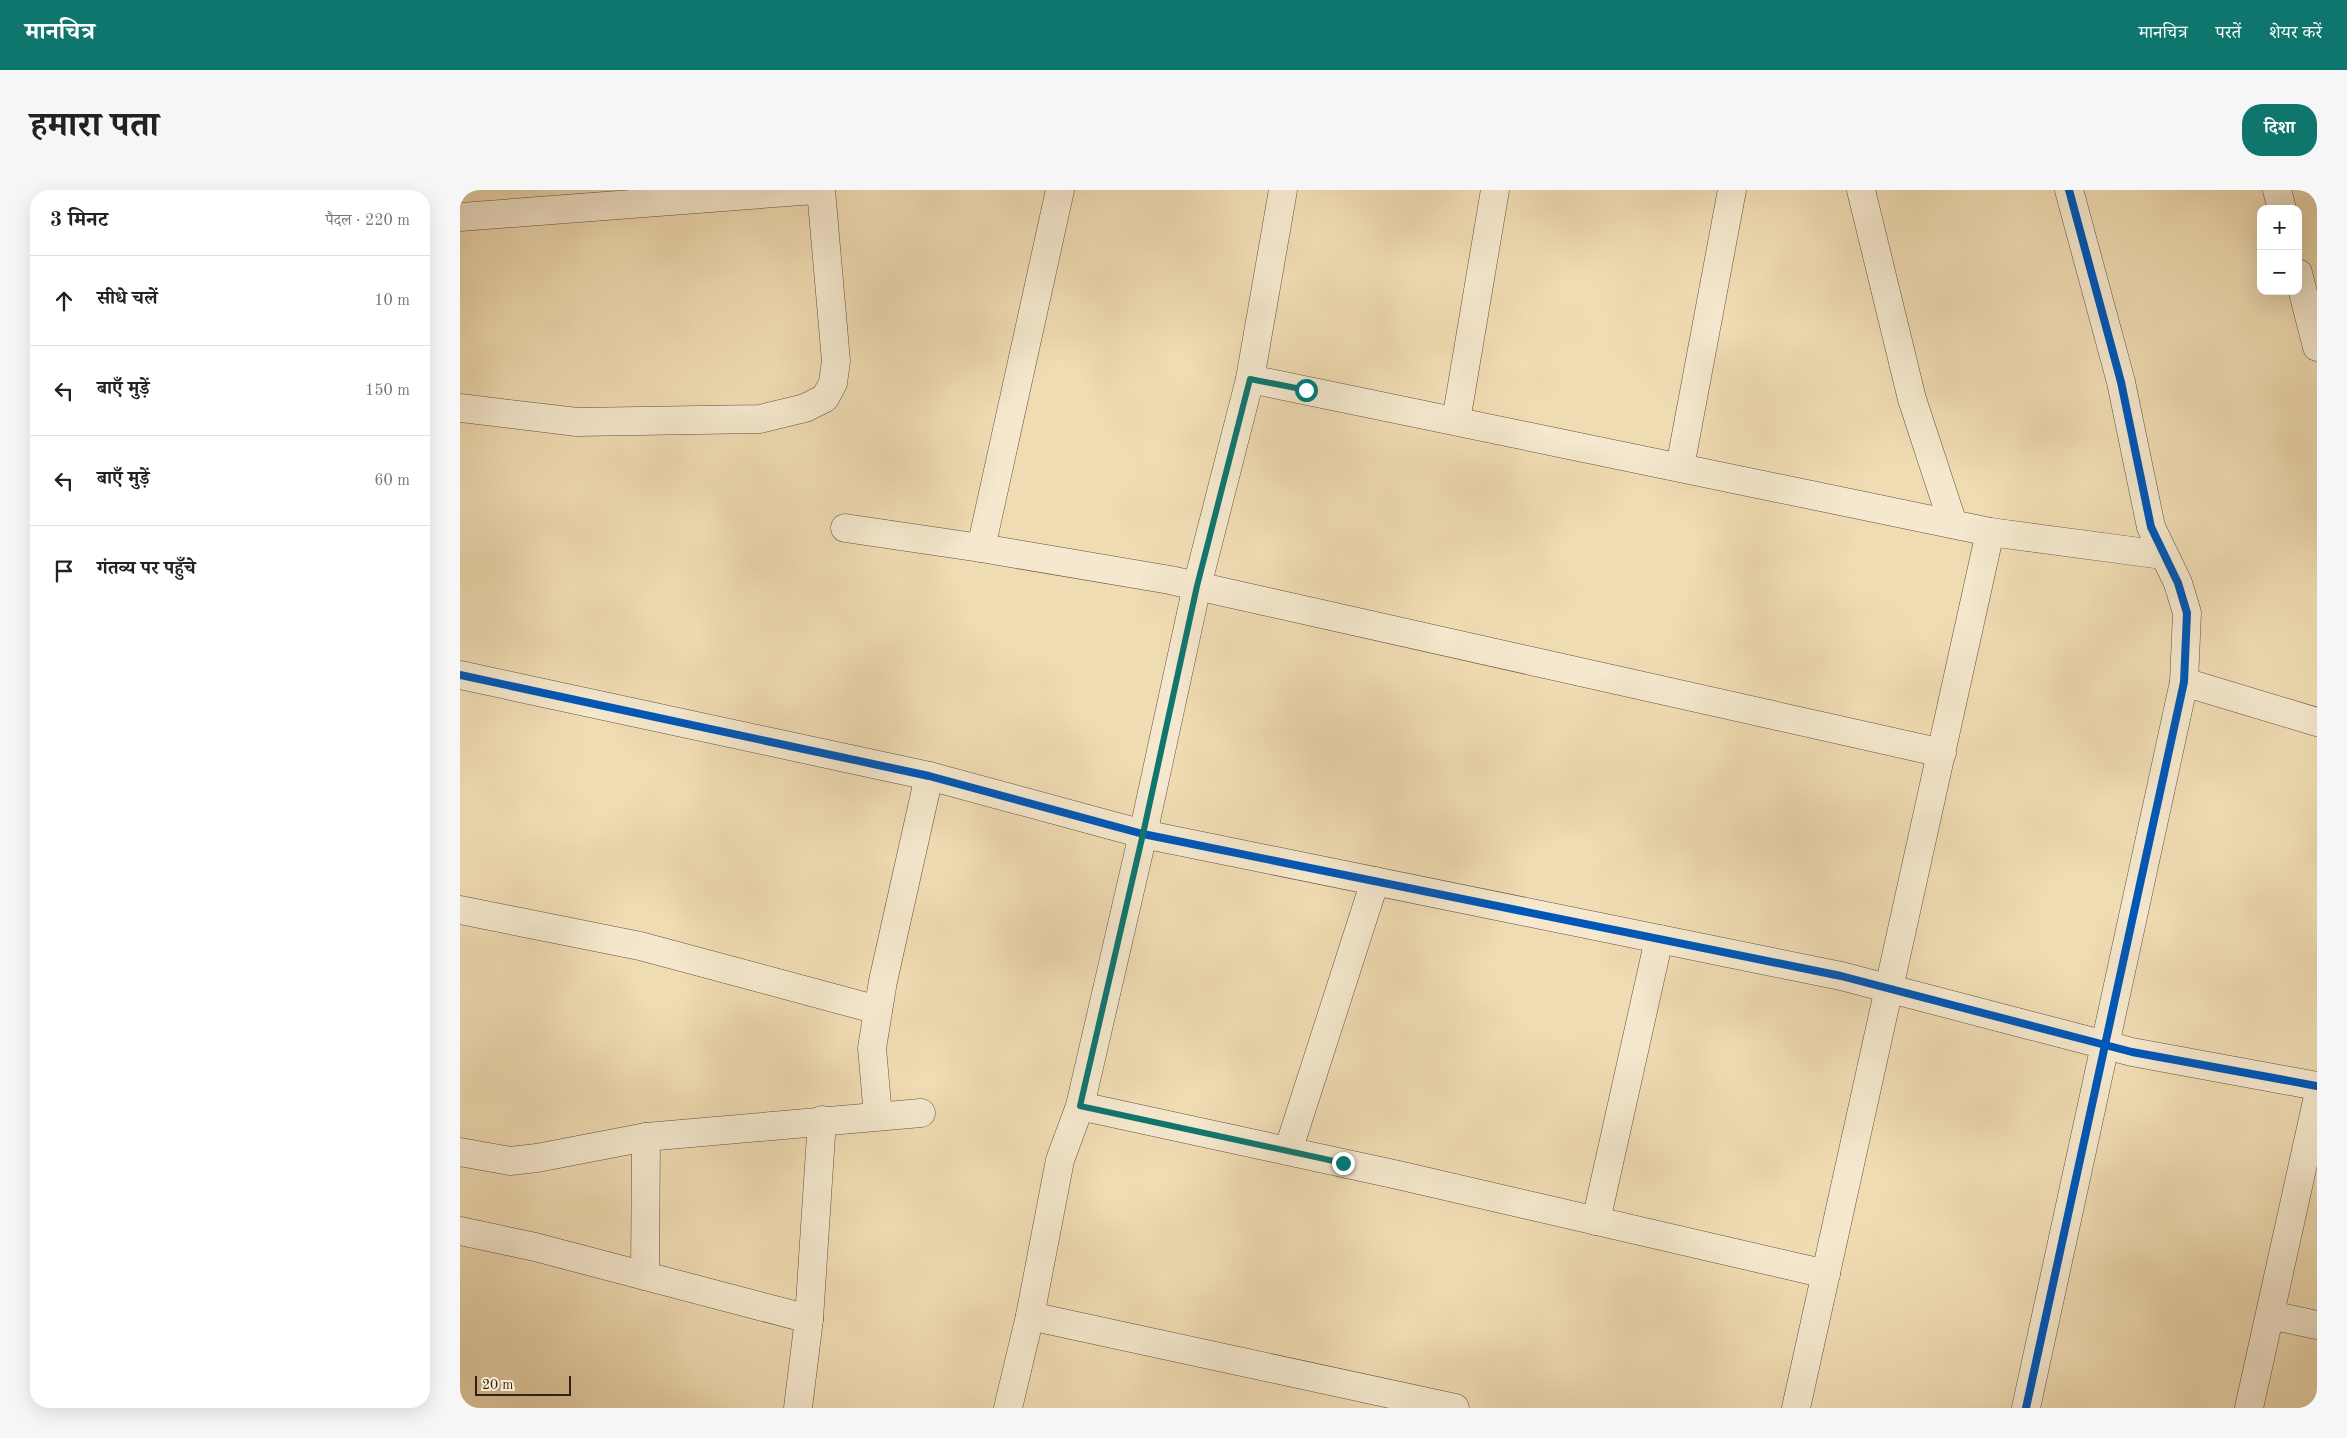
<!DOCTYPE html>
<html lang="hi">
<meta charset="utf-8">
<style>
:root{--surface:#fff;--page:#f6f6f6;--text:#222;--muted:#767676;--line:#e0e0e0;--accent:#0f766e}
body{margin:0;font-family:"Old Standard TT","Noto Serif Devanagari",serif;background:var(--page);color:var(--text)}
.controls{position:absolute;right:15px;top:15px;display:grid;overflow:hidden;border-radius:10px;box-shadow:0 5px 20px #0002}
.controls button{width:45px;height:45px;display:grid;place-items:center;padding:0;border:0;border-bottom:1px solid var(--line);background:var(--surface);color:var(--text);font:25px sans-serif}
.scale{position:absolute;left:15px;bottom:12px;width:96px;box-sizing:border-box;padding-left:5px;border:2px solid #332117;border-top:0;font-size:14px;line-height:18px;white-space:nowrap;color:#332117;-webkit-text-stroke:4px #f5e8ce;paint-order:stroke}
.stop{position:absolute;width:15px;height:15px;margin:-11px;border:4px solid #0f766e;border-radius:50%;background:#fff}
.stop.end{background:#0f766e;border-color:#fff;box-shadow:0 1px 5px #0008}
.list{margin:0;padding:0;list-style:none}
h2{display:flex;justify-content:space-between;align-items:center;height:65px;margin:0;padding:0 20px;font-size:21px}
h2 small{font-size:16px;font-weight:400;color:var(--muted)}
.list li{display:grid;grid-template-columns:32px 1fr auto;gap:15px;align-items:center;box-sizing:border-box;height:90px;padding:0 20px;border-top:1px solid var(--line)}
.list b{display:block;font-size:19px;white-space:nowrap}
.list em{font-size:16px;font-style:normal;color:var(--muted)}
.icon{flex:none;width:28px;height:28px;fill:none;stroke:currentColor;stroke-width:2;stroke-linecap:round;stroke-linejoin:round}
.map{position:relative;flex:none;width:1857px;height:1218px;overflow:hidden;border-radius:20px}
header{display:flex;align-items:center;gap:30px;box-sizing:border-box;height:70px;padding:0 25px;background:var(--accent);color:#fff}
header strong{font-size:24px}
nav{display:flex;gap:28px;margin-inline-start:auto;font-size:18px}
.intro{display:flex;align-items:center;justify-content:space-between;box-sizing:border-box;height:120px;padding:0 30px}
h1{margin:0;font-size:35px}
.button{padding:12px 22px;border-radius:20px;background:var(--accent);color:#fff;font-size:18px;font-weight:700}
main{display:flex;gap:30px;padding:0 30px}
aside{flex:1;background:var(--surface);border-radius:20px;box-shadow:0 5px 20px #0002}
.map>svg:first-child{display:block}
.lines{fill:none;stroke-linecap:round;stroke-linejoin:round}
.street-casing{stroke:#62503e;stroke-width:29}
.street{stroke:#f5e8ce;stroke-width:28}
.cycleway-casing{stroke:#f5e8ce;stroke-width:11}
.cycleway{stroke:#0057b8;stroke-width:8}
.route{stroke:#0f766e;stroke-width:6}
</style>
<header>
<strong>मानचित्र</strong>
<nav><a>मानचित्र</a><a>परतें</a><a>शेयर करें</a></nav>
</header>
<div class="intro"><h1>हमारा पता</h1><a class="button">दिशा</a></div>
<main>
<aside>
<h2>3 मिनट<small>पैदल · 220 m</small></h2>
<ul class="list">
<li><svg class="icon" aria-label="ahead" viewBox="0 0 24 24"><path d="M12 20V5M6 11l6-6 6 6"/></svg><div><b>सीधे चलें</b></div><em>10 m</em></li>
<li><svg class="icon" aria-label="left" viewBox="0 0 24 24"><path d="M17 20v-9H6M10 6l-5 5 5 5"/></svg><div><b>बाएँ मुड़ें</b></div><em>150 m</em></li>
<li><svg class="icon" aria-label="left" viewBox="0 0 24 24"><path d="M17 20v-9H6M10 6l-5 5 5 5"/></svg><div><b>बाएँ मुड़ें</b></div><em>60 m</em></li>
<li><svg class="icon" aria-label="arrive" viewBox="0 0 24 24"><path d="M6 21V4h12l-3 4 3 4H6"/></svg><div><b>गंतव्य पर पहुँचे</b></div></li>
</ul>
</aside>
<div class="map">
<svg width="1857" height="1218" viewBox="0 0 1857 1218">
<rect width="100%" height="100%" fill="#f0dcb3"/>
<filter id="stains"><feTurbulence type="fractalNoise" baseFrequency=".004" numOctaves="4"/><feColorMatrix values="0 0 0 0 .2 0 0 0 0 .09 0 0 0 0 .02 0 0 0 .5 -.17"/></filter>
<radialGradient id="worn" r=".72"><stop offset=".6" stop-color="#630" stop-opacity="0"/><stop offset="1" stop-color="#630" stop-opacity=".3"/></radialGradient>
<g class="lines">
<defs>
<g id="street">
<polyline points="1401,0 1452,209 1493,334"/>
<polyline points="1817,0 1822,19"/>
<polyline points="0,27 355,0"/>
<polyline points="1838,83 1857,157"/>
<polyline points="790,189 1530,342 1703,365"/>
<polyline points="0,218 117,232 300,229 345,218 365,208 373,193 376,171 361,0"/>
<polyline points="996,231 1035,0"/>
<polyline points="1220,277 1272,0"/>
<polyline points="385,338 521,358 710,390 1482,563"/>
<polyline points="521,358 600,0"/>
<polyline points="0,485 469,586 683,644 1381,786 1672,862 1857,896"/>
<polyline points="1724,492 1857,532"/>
<polyline points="0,720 180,756 418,820"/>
<polyline points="620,916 938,985 1366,1084"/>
<polyline points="418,926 412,858 423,791 469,586"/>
<polyline points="828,961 915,691"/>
<polyline points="0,962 50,971 77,968 186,947 461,923"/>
<polyline points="1136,1031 1199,749"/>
<polyline points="0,1041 75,1057 349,1129"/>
<polyline points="185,1086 186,947"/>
<polyline points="1810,1125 1857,1135"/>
<polyline points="570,1126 995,1218"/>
<polyline points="338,1218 349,1129 362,930"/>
<polyline points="548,1218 570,1126 600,970 620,916 683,644 737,396 790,189 823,0"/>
<polyline points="1336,1218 1530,342"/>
<polyline points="1566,1218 1724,492 1727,423 1718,393 1691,337 1661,192 1609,0"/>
<polyline points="1789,1218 1857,911"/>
</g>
</defs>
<!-- street casing -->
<use href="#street" class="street-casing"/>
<!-- street -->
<use href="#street" class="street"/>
<defs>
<g id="cycleway">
<polyline points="0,485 469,586 683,644 1381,786 1672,862 1857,896"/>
<polyline points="1566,1218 1724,492 1727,423 1718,393 1691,337 1661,192 1609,0"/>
</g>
</defs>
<!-- cycleway casing -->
<use href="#cycleway" class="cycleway-casing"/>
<!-- cycleway -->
<use href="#cycleway" class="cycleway"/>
</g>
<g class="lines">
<!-- route -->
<polyline class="route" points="846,200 790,189 737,396 683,644 620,916 883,973"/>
</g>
<rect width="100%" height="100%" filter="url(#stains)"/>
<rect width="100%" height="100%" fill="url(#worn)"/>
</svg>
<div class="controls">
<button>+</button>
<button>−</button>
</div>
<div class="scale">20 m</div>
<div class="stop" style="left:846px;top:200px"></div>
<div class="stop end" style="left:883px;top:973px"></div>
</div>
</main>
